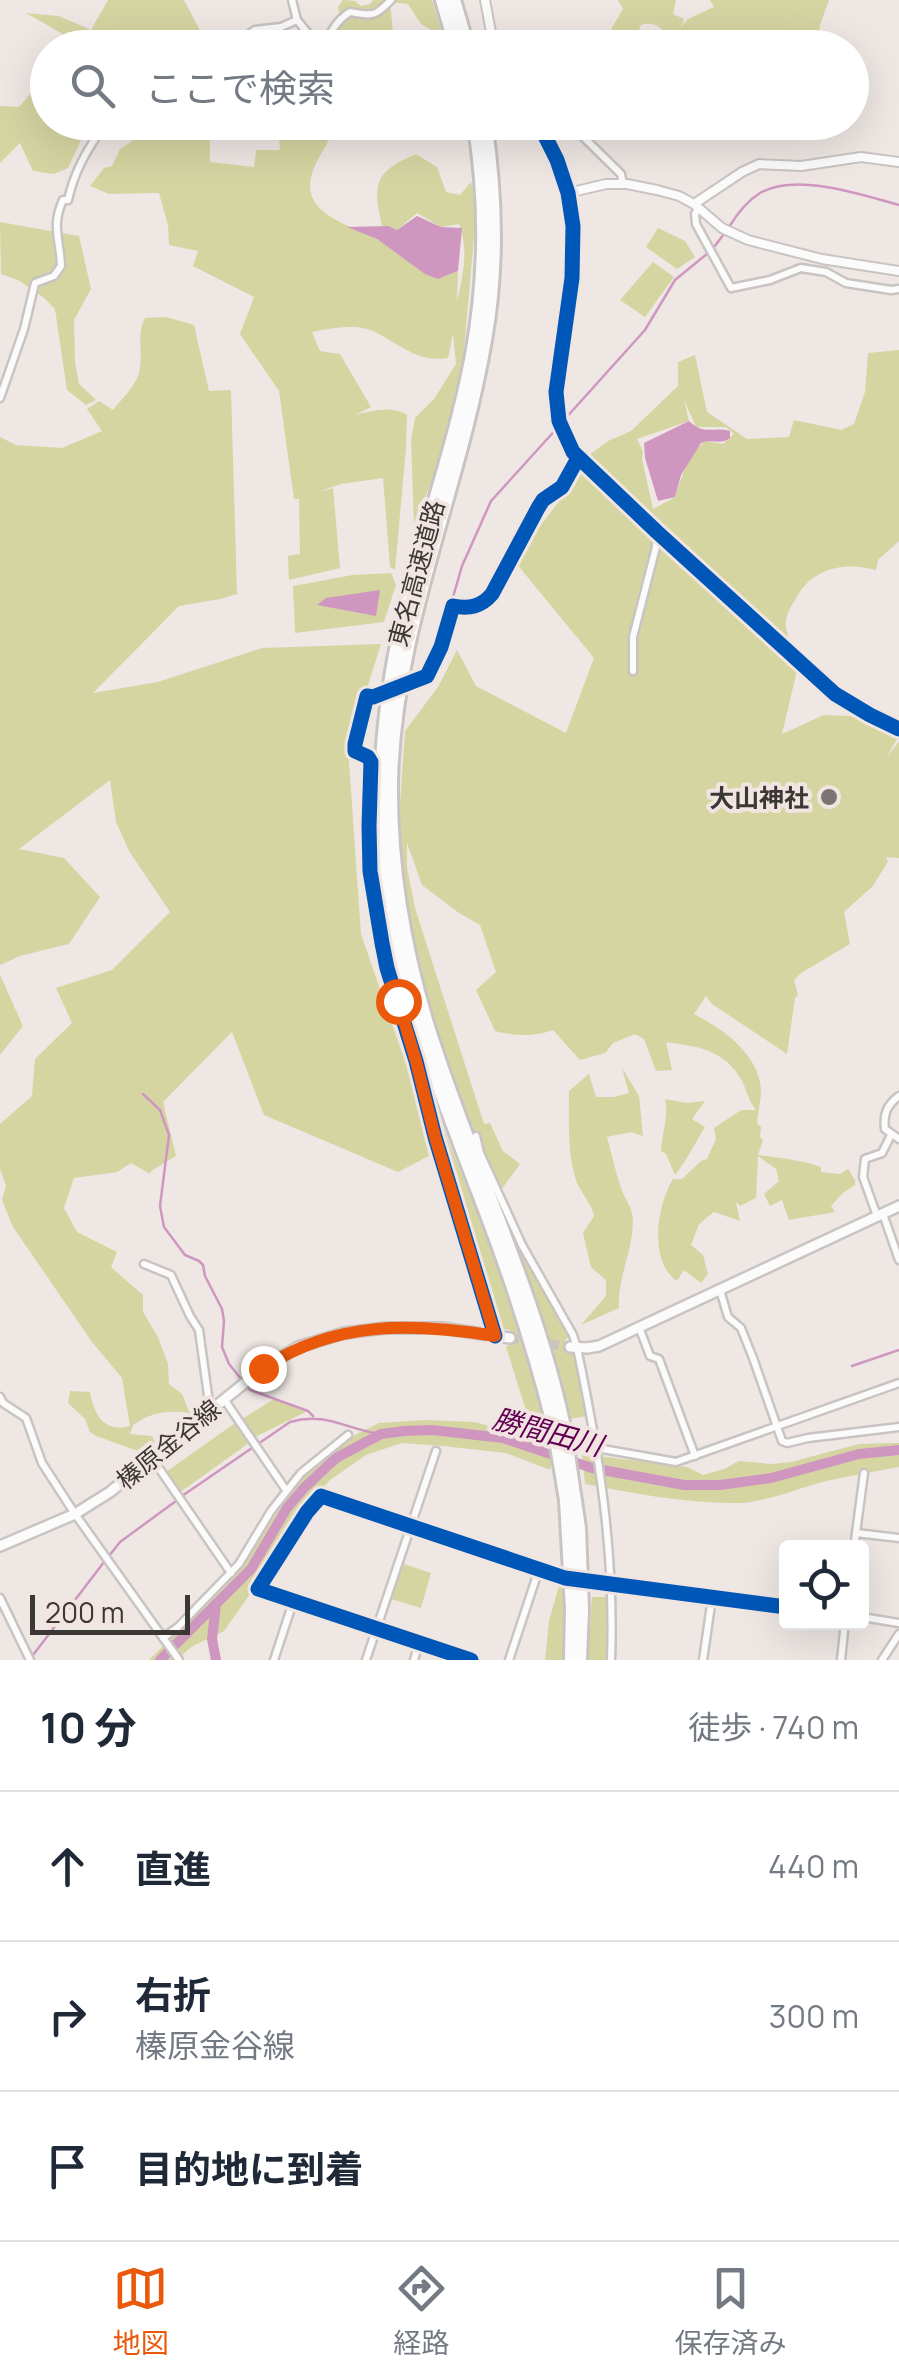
<!DOCTYPE html>
<html lang="ja">
<meta charset="utf-8">
<style>
:root{--surface:#fff;--page:#f6f6f7;--text:#1f2937;--muted:#747a83;--line:#e0e1e3;--accent:#ea580c}
body{margin:0;font-family:Manrope,"Noto Sans JP",sans-serif;background:var(--page);color:var(--text)}
.controls{position:absolute;right:30px;bottom:30px;display:grid;overflow:hidden;border-radius:10px;box-shadow:0 10px 40px #0002}
.controls button{width:90px;height:90px;display:grid;place-items:center;padding:0;border:0;border-bottom:2px solid var(--line);background:var(--surface);color:var(--text);font:50px sans-serif}
.scale{position:absolute;left:30px;bottom:25px;width:160px;box-sizing:border-box;padding-left:10px;border:5px solid #3b3735;border-top:0;font-size:28px;line-height:35px;white-space:nowrap;color:#3b3735;-webkit-text-stroke:8px #f1e5e1;paint-order:stroke}
.stop{position:absolute;width:30px;height:30px;margin:-22px;border:8px solid #ea580c;border-radius:50%;background:#fff}
.stop.end{background:#ea580c;border-color:#fff;box-shadow:0 2px 10px #0008}
.list{margin:0;padding:0;list-style:none}
h2{display:flex;justify-content:space-between;align-items:center;height:130px;margin:0;padding:0 40px;font-size:42px}
h2 small{font-size:32px;font-weight:400;color:var(--muted)}
.list li{display:grid;grid-template-columns:65px 1fr auto;gap:30px;align-items:center;box-sizing:border-box;height:150px;padding:0 40px;border-top:2px solid var(--line)}
.list b{display:block;font-size:38px;white-space:nowrap}
.list p{margin:0;font-size:32px;white-space:nowrap;color:var(--muted)}
.list em{font-size:32px;font-style:normal;color:var(--muted)}
.icon{flex:none;width:55px;height:55px;fill:none;stroke:currentColor;stroke-width:2;stroke-linecap:round;stroke-linejoin:round}
.map{position:relative;flex:none;width:899px;height:1660px;overflow:hidden}
.search{position:absolute;background:var(--surface);box-shadow:0 10px 40px #0002;left:30px;right:30px;top:30px;height:110px;display:flex;align-items:center;gap:25px;box-sizing:border-box;padding:0 35px;border-radius:55px;color:var(--muted);font-size:38px}
.sheet{height:580px;background:var(--surface)}
nav{display:flex;justify-content:space-around;align-items:center;box-sizing:border-box;height:140px;border-top:2px solid var(--line);background:var(--surface);font-size:28px;color:var(--muted)}
nav a{display:grid;justify-items:center;gap:5px}
nav .on{color:var(--accent)}
.map>svg:first-child{display:block}
.green{fill:#d5d5a2;fill-rule:evenodd}
.water{fill:#cf97c0}
.lines{fill:none;stroke-linecap:round;stroke-linejoin:round}
.stream{stroke:#cf97c0;stroke-width:2.5}
.river{stroke:#cf97c0;stroke-width:10}
.tertiary-tunnel{stroke:#cac4c1;stroke-width:8;stroke-dasharray:8 4;stroke-linecap:butt}
.secondary-tunnel{stroke:#cac4c1;stroke-width:9;stroke-dasharray:9 4.5;stroke-linecap:butt}
.minor-casing{stroke:#c9c4c2;stroke-width:11}
.tertiary-casing{stroke:#c9c4c2;stroke-width:12}
.secondary-casing{stroke:#c9c4c2;stroke-width:14}
.motorway-casing{stroke:#c9c4c2;stroke-width:18}
.minor{stroke:#fcfbfb;stroke-width:6}
.tertiary{stroke:#fcfbfb;stroke-width:8}
.secondary{stroke:#fcfbfb;stroke-width:9}
.motorway{stroke:#fcfbfb;stroke-width:12}
.motorway-bridge-casing{stroke:#c9c4c2;stroke-width:18;stroke-linecap:butt}
.motorway-bridge{stroke:#fcfbfb;stroke-width:12}
.cycleway-casing{stroke:#f1e5e1;stroke-width:21}
.cycleway{stroke:#0057b8;stroke-width:15}
.route{stroke:#ea580c;stroke-width:12}
.poi-dot{fill:#7a7572;stroke:#f1e5e1;stroke-width:4}
.labels{text-anchor:middle;dominant-baseline:central;stroke-width:8;stroke-linejoin:round;paint-order:stroke}
.street-label{font-size:25px;fill:#3b3735;stroke:#f1e5e1}
.poi-label{font-size:25px;font-weight:bold;fill:#3b3735;stroke:#f1e5e1;text-anchor:end}
.water-label{font-size:28px;font-style:italic;fill:#630054;stroke:#f1e5e1}
</style>
<div class="map">
<svg width="899" height="1660" viewBox="0 0 899 1660">
<rect width="100%" height="100%" fill="#eee7e4"/>
<!-- green -->
<g class="green">
<polygon points="108,0 184,0 207,44 202,48 70,47 72,44 70,38 26,13 59,16 91,30"/>
<polygon points="343,0 355,1 361,6 370,4 373,0 432,0 444,38 421,24 408,4 390,2 393,32 391,47 332,47 331,44 341,19 338,7"/>
<path d="M618,0h58l-3,14 11,5 -3,8 7,-8 26,-12 -4,-7h119l-9,25 -1,15 7,7h-69l-6,-9 -8,9h-62l-5,-14 -7,3c-9,-9 -15,-15 -28,-11l-9,22h-25l3,-16 13,-22z"/>
<polygon points="47,74 48,122 89,123 68,168 54,174 33,171 20,143 0,163 0,106 19,107"/>
<path d="M278,123h77l-1,16 -24,-1c-6,12 -15,24 -18,36 -13,41 41,51 66,66 21,12 38,29 60,39l20,-8 -1,31c6,-26 12,-53 2,-78l-18,3 -24,-14 -20,17 -15,-4c-10,-42 -7,-55 34,-72l21,13 9,25 14,3 11,-13 6,21 -15,169 -27,102 -21,49 -3,-83 4,-22 19,-19 22,-35 -3,-30 -5,24c-31,5 -48,-14 -73,-26 -18,-9 -44,-4 -63,0l8,19 20,3 31,53 -16,8c16,-4 38,-10 52,0l-1,33 -11,122 -5,-3 -7,-89 -42,6 -24,8 16,-4 7,80 -51,12 -1,-24 12,-2 -1,-55h-5l-15,-108 -39,-57 14,-37 -61,-31 5,-15 -29,-6 -1,-20 -9,-32 -50,1 -19,-8 14,-18 8,-2 8,-17 15,-10 75,-15v38l44,5 2,-17h24z"/>
<polygon points="0,222 79,236 91,289 74,320 75,361 79,384 96,400 86,405 67,390 55,309 43,297 18,280 1,274"/>
<polygon points="658,228 685,241 695,257 677,269 646,247"/>
<polygon points="653,262 674,277 645,317 620,300"/>
<path d="M166,317l28,8 15,66 22,-1 6,204 -17,5 -41,7 -86,87 65,-11 104,-34 119,-4 -33,104 13,186 46,133 22,89 -31,16 -134,-57 -32,-83 -69,70 13,54 -25,15 -1,3 -19,-11 -14,9 -43,6 -10,30 13,24 40,20 -6,15 32,28v17l15,25 10,27 1,20 13,10 8,19c-23,-3 -38,-1 -57,12l-3,9 22,2 6,12 -9,7 -53,-19 -6,-4 -5,-13 -17,-16 2,-12 20,1c4,22 13,41 40,34l-8,-48 -30,-36 -79,-115 -11,-27 4,-14 -6,-17v-45l32,-28 3,-37 37,-36 -16,-35 56,-18 58,-58 -41,-61 -13,-29 -6,-42 -91,69 45,9 36,39 -31,47 -49,12 -20,9v-528l16,8 46,3 40,-17 -15,-22 12,-8 14,9c8,-10 21,-23 25,-34 7,-20 -3,-39 7,-58z"/>
<path d="M899,350v191l-21,19 -2,10c-32,-9 -65,-2 -81,30 -4,6 -9,15 -9,22 -1,14 8,25 14,36l-18,76 42,-19 26,1 49,20 -13,22 13,-16v116l-13,-1 2,5 -16,25 -28,25 6,32 -49,29 -7,7 4,15 -3,3 -8,56 -75,-50 -6,-8 -12,18c29,15 65,40 67,76 0,10 -3,22 -4,33l4,4 -1,10 3,3 -5,15c17,2 48,6 63,12v5l19,2 8,-5 7,11v5l-12,8 -12,13 4,6 -46,8 -7,-20 -12,6 -6,-12 15,-13 -3,-12 -18,-13 -2,42 -16,8 -4,-4 4,19 -26,-9 -15,12 -8,21 12,10 5,19 -7,9 -17,-13 -7,11c-29,-20 -20,-76 -4,-102h9l19,-18 6,-2 9,-20 -2,-11 27,-18h15c-7,-8 -9,-19 -14,-29 -18,-32 -43,-34 -76,-39l6,28 -16,1 -12,-32 -9,-5 -22,9 -8,10 -25,7 -27,-30c-18,7 -39,6 -58,1l-19,-41 20,-18 -16,-47 -21,-12 -37,-28 -15,-42v24l8,41 69,216 6,-1 13,28 17,13 -19,26 -22,-42 -27,-66 -34,-102 -17,-92 -1,-85 5,-72 33,-44 19,-37 19,36 90,47 28,-75 -78,-95 27,-41 39,-50 7,-17 19,-14 23,-10 47,-45v-24l17,-7 12,57 40,27 42,-2 5,-17 47,10 13,-6 11,-32 3,-39zM684,400l12,27h30l8,7 -11,10 -18,-3c-16,12 -24,37 -30,56l-22,12 -11,-50 1,-8 -6,-12 52,-18z"/>
<polygon points="391,573 396,585 384,622 295,633 293,586 353,575"/>
<polygon points="0,975 23,1026 0,1055"/>
<polygon points="423,1068 444,1130 506,1284 534,1366 554,1446 550,1470 506,1453 443,1446 402,1443 366,1455 330,1480 284,1534 255,1587 224,1631 191,1647 177,1660 149,1660 242,1567 299,1478 347,1439 379,1423 425,1420 475,1422 535,1439 506,1347 512,1343 510,1330 498,1328 440,1140"/>
<path d="M622,1068l17,28 4,40 -12,-4 -24,5c5,18 9,37 15,54 5,11 11,18 11,30 0,30 -16,57 -14,87l-38,17 25,-29v-16l-15,-13 -8,-34 11,-17c-3,-14 -13,-22 -18,-36 -9,-28 -7,-60 -7,-89l20,-17 7,23h18l15,-4z"/>
<path d="M665,1099l21,4 19,-2 -13,18 13,8 -20,34 -10,14 -9,-21 -5,-3c1,-17 8,-37 4,-52z"/>
<polygon points="520,1253 535,1271 569,1337 565,1340 567,1351 574,1352 587,1416 570,1419"/>
<polygon points="274,1399 306,1412 255,1437 242,1419"/>
<polygon points="235,1423 249,1443 179,1493 166,1472"/>
<path d="M894,1443h5v24c-26,5 -51,9 -77,15 -29,8 -59,22 -91,21 -49,0 -97,-10 -146,-19l-3,-30 105,13 16,8 21,-6 15,-8 32,3 20,-2 68,-18z"/>
<polygon points="404,1564 431,1573 421,1608 391,1599"/>
<polygon points="561,1578 565,1580 563,1660 545,1660 549,1621"/>
<polygon points="592,1597 607,1597 606,1660 588,1660"/>
</g>
<!-- water -->
<g class="water">
<polygon points="417,216 441,227 462,228 458,271 438,279 425,274 377,239 347,227 388,226 397,230"/>
<path d="M689,421c15,15 25,5 41,10v7c-10,8 -18,0 -29,5l-20,32 -6,22 -17,4 -13,-43 -1,-15z"/>
<polygon points="380,590 376,616 317,605 326,598"/>
</g>
<g class="lines">
<!-- stream -->
<g class="stream">
<path d="M729,227c8,-13 18,-26 31,-34 36,-21 102,2 139,12"/>
<polyline points="714,247 724,234"/>
<polyline points="564,420 645,330 675,280 708,253"/>
<polyline points="451,604 462,566 491,501 559,426"/>
<polyline points="143,1094 160,1110 169,1135 160,1206 164,1227 185,1255 199,1261 203,1265 205,1276 222,1309 224,1321 222,1347 229,1364 250,1390 308,1411 313,1416"/>
<polyline points="852,1366 899,1350"/>
<path d="M182,1496l108,-74c36,-11 57,8 91,12"/>
<polyline points="109,1556 120,1542 176,1501"/>
<polyline points="30,1659 104,1562"/>
</g>
<!-- river -->
<g class="river">
<polyline points="160,1660 251,1569 287,1508 304,1488 336,1458 381,1434 404,1431 432,1430 503,1438 592,1468 684,1485 720,1485 771,1478 859,1454 899,1450"/>
<polyline points="216,1660 212,1639 216,1604"/>
</g>
<!-- tertiary-tunnel -->
<polyline class="tertiary-tunnel" points="710,582 835,694"/>
<!-- secondary-tunnel -->
<polyline class="secondary-tunnel" points="510,1338 570,1347"/>
<defs>
<g id="minor">
<polyline points="292,0 297,20 320,48"/>
<polyline points="228,48 255,30 281,27 297,20"/>
<path d="M328,48c-2,-14 11,-29 22,-36 23,4 25,5 41,-12"/>
<polyline points="568,122 621,174 623,184"/>
<polyline points="698,208 695,214 696,224 731,288 770,280 801,268 826,272 846,283 891,290 899,289"/>
<path d="M0,398l24,-69 11,-46 19,-7 7,-10c-1,-27 -10,-40 2,-66h5c6,-28 22,-56 39,-78"/>
<polyline points="633,671 633,637 656,547 657,532"/>
<path d="M420,677l7,-1 14,-29 12,-41c16,3 28,1 39,-12l46,-86 5,-8 19,-13 16,-29"/>
<polyline points="373,697 367,696 361,729 356,737 355,751 368,757 371,762 369,826 370,871 382,943 387,968 416,1061 435,1137 495,1336"/>
<path d="M899,1096c-12,9 -16,18 -14,33l14,10"/>
<path d="M476,1136l4,17 42,92 51,90 4,13c22,104 38,205 34,312"/>
<polyline points="883,1214 899,1260"/>
<polyline points="877,1216 863,1177 865,1159 882,1153 891,1135"/>
<polyline points="144,1264 171,1275 190,1316 199,1330 210,1410"/>
<polyline points="720,1290 728,1317 741,1328 753,1358 782,1441 787,1443 808,1438 899,1427"/>
<polyline points="639,1327 650,1356 659,1359 695,1456"/>
<polyline points="0,1397 3,1403 26,1418 42,1463 75,1514 179,1660"/>
<polyline points="224,1399 286,1490"/>
<polyline points="597,1448 676,1462 899,1383"/>
<polyline points="152,1458 231,1573"/>
<polyline points="856,1533 899,1538"/>
<polyline points="854,1548 864,1473"/>
<polyline points="0,1598 30,1660"/>
<polyline points="862,1617 899,1623"/>
<polyline points="163,1638 178,1627 239,1564 271,1511 301,1473 348,1435"/>
<polyline points="274,1660 293,1602"/>
<polyline points="366,1660 436,1451"/>
<polyline points="414,1660 419,1643"/>
<polyline points="471,1660 258,1589 307,1512 321,1496 565,1578 786,1607"/>
<polyline points="509,1660 539,1569"/>
<polyline points="703,1660 712,1598"/>
<polyline points="841,1660 845,1622"/>
<polyline points="882,1660 899,1634"/>
</g>
<g id="tertiary">
<polyline points="485,0 494,48"/>
<path d="M538,122c41,64 38,136 27,208 -6,35 -16,72 0,106 12,28 39,47 61,67 29,26 56,53 84,79"/>
<polyline points="568,193 606,184 627,184 657,190 679,196 694,204 722,228 748,240 822,259 899,271"/>
<polyline points="694,204 742,172 759,164 801,166 861,157 899,162"/>
<polyline points="835,694 870,715 899,729"/>
</g>
<g id="secondary">
<polyline points="570,1347 587,1348 599,1346 899,1206"/>
<polyline points="0,1546 75,1514 110,1492 263,1368 298,1347 344,1333 385,1328 442,1328 510,1338"/>
</g>
<g id="motorway">
<polyline points="442,0 456,48"/>
<polyline points="454,0 468,48"/>
<path d="M474,122c13,78 12,156 -2,233 -16,85 -45,166 -66,249 -15,61 -24,123 -25,186 -3,155 57,295 110,436 25,67 46,133 63,202"/>
<path d="M485,122c11,73 13,146 0,218 -25,149 -91,289 -94,442 -1,81 12,161 35,238 42,137 108,266 138,407"/>
<polyline points="571,1660 572,1609"/>
<polyline points="580,1660 582,1609"/>
</g>
</defs>
<!-- minor casing -->
<use href="#minor" class="minor-casing"/>
<!-- tertiary casing -->
<use href="#tertiary" class="tertiary-casing"/>
<!-- secondary casing -->
<use href="#secondary" class="secondary-casing"/>
<!-- motorway casing -->
<use href="#motorway" class="motorway-casing"/>
<!-- minor -->
<use href="#minor" class="minor"/>
<!-- tertiary -->
<use href="#tertiary" class="tertiary"/>
<!-- secondary -->
<use href="#secondary" class="secondary"/>
<!-- motorway -->
<use href="#motorway" class="motorway"/>
<defs>
<g id="motorway-bridge">
<polyline points="564,1427 579,1528 582,1609"/>
<polyline points="554,1428 566,1500 572,1609"/>
</g>
</defs>
<!-- motorway-bridge casing -->
<use href="#motorway-bridge" class="motorway-bridge-casing"/>
<!-- motorway-bridge -->
<use href="#motorway-bridge" class="motorway-bridge"/>
<defs>
<g id="cycleway">
<polyline points="538,122 557,160 568,193 573,226 572,278 556,392 559,421 573,452 657,532 835,694 870,715 899,729"/>
<path d="M495,1336l-60,-199 -19,-76 -29,-93 -5,-25 -12,-72 -1,-45 2,-64 -3,-5 -13,-6v-7l12,-48 6,1 54,-21 14,-29 12,-41c16,3 28,1 39,-12l46,-86 5,-8 19,-13 16,-29"/>
<polyline points="471,1660 258,1589 307,1512 321,1496 565,1578 786,1607"/>
</g>
</defs>
<!-- cycleway casing -->
<use href="#cycleway" class="cycleway-casing"/>
<!-- cycleway -->
<use href="#cycleway" class="cycleway"/>
</g>
<g class="lines">
<!-- route -->
<path class="route" d="M263,1368c74,-48 149,-45 232,-32l-60,-199 -19,-76 -18,-60"/>
</g>
<!-- markers -->
<circle class="poi-dot" cx="829" cy="797" r="10"/>
<g class="labels">
<!-- street labels -->
<g class="street-label">
<text transform="translate(416 573) rotate(-75)">東名高速道路</text>
<text transform="translate(168 1444) rotate(-39)">榛原金谷線</text>
</g>
<!-- poi labels -->
<g class="poi-label">
<text x="809" y="797">大山神社</text>
</g>
<!-- water labels -->
<g class="water-label">
<text transform="translate(548 1431) rotate(15)">勝間田川</text>
</g>
</g>
</svg>
<div class="controls">
<button><svg class="icon" aria-label="locate" viewBox="0 0 24 24"><circle cx="12" cy="12" r="6"/><path d="M12 2v4M12 18v4M2 12h4M18 12h4"/></svg></button>
</div>
<div class="scale">200 m</div>
<div class="stop" style="left:398px;top:1001px"></div>
<div class="stop end" style="left:263px;top:1368px"></div>
<div class="search"><svg class="icon" aria-label="search" viewBox="0 0 24 24"><circle cx="10" cy="10" r="6"/><path d="M15 15l6 6"/></svg>ここで検索</div>
</div>
<section class="sheet">
<h2>10 分<small>徒歩 · 740 m</small></h2>
<ul class="list">
<li><svg class="icon" aria-label="ahead" viewBox="0 0 24 24"><path d="M12 20V5M6 11l6-6 6 6"/></svg><div><b>直進</b></div><em>440 m</em></li>
<li><svg class="icon" aria-label="right" viewBox="0 0 24 24"><path d="M7 20v-9h11M14 6l5 5-5 5"/></svg><div><b>右折</b><p>榛原金谷線</p></div><em>300 m</em></li>
<li><svg class="icon" aria-label="arrive" viewBox="0 0 24 24"><path d="M6 21V4h12l-3 4 3 4H6"/></svg><div><b>目的地に到着</b></div></li>
</ul>
</section>
<nav>
<a class="on"><svg class="icon" aria-label="map" viewBox="0 0 24 24"><path d="M3 6l6-2 6 2 6-2v14l-6 2-6-2-6 2zM9 4v14M15 6v14"/></svg>地図</a>
<a><svg class="icon" aria-label="directions" viewBox="0 0 24 24"><path d="M12 3l9 9-9 9-9-9zM9 14v-3h6M13 9l2 2-2 2"/></svg>経路</a>
<a><svg class="icon" aria-label="saved" viewBox="0 0 24 24"><path d="M7 4h10v16l-5-4-5 4z"/></svg>保存済み</a>
</nav>
